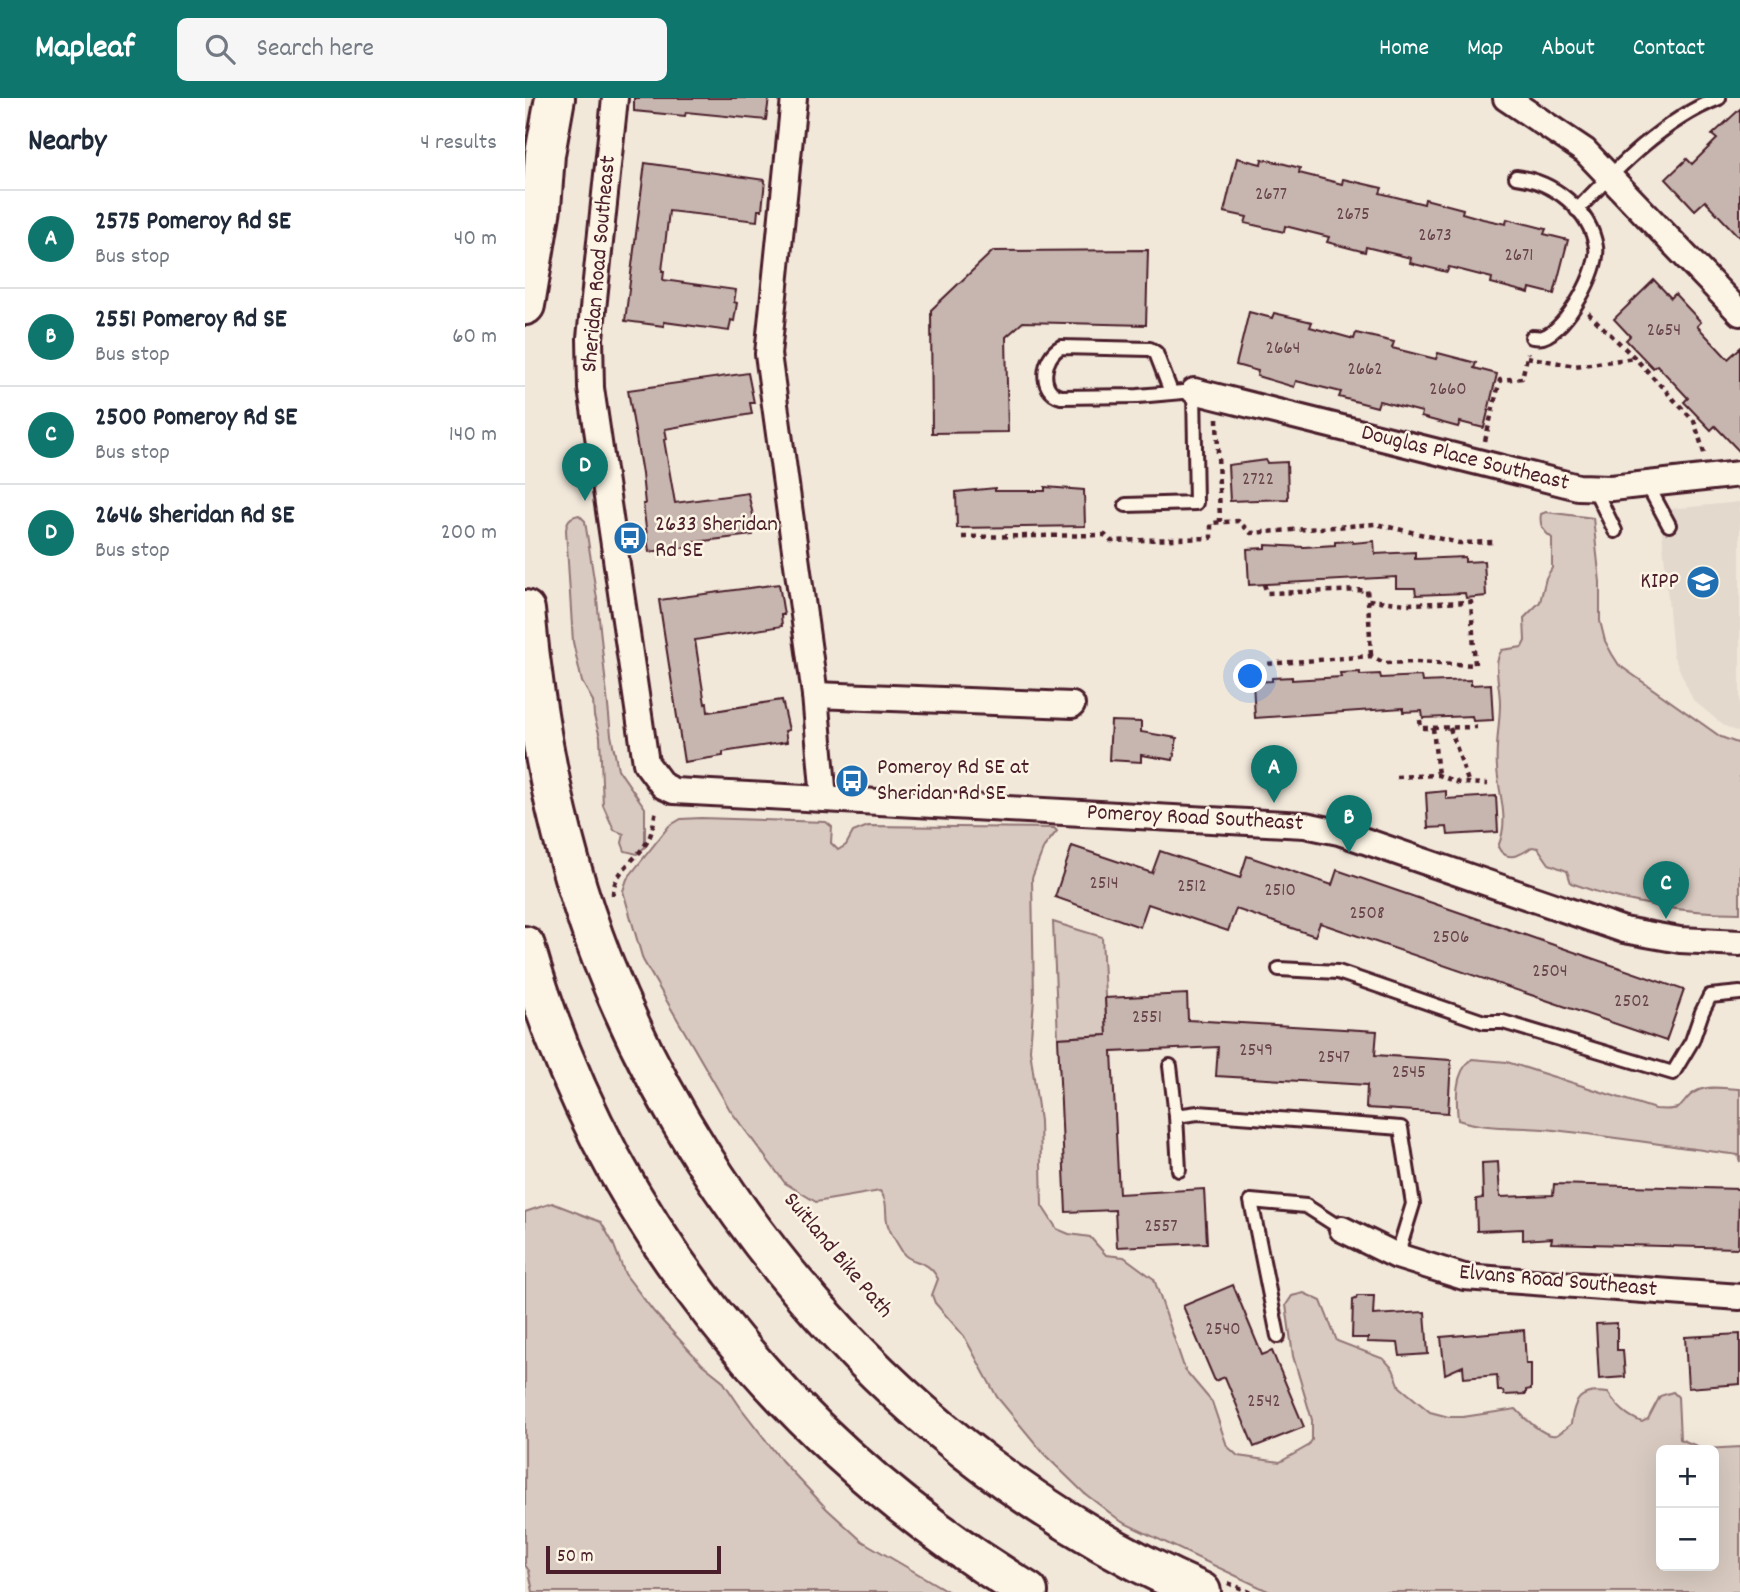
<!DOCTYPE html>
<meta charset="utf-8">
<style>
:root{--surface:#fff;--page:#f6f6f7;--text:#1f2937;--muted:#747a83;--line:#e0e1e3;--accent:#0f766e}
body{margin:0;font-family:Dekko,sans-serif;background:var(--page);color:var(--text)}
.controls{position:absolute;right:21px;bottom:21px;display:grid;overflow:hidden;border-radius:10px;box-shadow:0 7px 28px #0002}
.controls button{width:63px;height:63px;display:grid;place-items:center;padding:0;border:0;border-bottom:2px solid var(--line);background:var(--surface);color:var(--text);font:35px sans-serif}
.scale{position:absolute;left:21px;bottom:18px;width:175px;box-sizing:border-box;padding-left:7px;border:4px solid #4a1f2b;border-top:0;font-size:19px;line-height:24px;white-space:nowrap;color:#4a1f2b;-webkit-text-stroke:5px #fcf5e5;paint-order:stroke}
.you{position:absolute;left:726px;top:579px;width:24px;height:24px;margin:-18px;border:5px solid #fff;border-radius:50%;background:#1a73e8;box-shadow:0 0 0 10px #1a73e833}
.badge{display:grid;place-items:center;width:46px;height:46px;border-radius:50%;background:var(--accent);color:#fff;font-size:23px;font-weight:700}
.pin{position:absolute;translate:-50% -58px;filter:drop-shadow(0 2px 4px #0008)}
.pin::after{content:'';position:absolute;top:37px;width:24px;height:21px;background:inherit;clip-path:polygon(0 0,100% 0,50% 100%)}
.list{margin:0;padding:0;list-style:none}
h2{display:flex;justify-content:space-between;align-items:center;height:91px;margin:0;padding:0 28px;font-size:30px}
h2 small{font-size:23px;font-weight:400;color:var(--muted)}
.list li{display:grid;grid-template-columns:46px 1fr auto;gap:21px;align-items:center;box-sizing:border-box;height:98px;padding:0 28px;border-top:2px solid var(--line)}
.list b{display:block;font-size:26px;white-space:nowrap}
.list p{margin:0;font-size:23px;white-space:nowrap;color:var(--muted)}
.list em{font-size:23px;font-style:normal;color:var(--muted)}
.icon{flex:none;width:38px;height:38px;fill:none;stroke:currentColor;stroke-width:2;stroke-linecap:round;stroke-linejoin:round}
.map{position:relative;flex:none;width:1215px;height:1494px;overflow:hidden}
header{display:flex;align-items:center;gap:42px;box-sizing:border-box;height:98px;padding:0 35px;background:var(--accent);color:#fff}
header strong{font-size:33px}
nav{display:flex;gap:38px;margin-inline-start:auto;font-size:24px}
.search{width:490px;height:63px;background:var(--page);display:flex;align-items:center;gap:18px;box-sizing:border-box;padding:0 24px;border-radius:10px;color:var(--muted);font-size:26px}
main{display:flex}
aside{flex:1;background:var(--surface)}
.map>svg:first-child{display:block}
.built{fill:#e4d9cd}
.green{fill:#d8cac0;stroke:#917476;stroke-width:2;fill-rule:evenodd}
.building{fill:#c7b6af;stroke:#4a1f2b;stroke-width:2}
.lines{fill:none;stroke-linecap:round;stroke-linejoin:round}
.lane-casing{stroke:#4a1f2b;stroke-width:18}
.street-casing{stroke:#4a1f2b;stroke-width:30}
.highway-casing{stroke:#4a1f2b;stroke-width:44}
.path{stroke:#4a1f2b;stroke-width:4.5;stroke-dasharray:5 5;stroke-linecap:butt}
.lane{stroke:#fcf5e5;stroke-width:12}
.street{stroke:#fcf5e5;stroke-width:24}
.highway{stroke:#fcf5e5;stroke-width:38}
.labels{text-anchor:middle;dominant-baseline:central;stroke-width:5;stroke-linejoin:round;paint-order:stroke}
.number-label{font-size:19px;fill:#69454c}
.street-label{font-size:23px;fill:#4a1f2b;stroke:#fcf5e5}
.poi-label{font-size:23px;fill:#4a1f2b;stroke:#fcf5e5;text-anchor:start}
</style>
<header>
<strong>Mapleaf</strong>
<div class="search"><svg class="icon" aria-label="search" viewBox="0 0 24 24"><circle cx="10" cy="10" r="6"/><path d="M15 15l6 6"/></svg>Search here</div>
<nav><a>Home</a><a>Map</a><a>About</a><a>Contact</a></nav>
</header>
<main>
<aside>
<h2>Nearby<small>4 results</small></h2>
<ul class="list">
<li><span class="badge">A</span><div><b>2575 Pomeroy Rd SE</b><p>Bus stop</p></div><em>40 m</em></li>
<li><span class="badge">B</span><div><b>2551 Pomeroy Rd SE</b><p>Bus stop</p></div><em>60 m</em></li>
<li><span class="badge">C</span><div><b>2500 Pomeroy Rd SE</b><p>Bus stop</p></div><em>140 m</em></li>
<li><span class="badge">D</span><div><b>2646 Sheridan Rd SE</b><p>Bus stop</p></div><em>200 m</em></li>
</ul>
</aside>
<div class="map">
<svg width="1215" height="1494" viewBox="0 0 1215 1494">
<rect width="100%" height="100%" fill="#f1e8da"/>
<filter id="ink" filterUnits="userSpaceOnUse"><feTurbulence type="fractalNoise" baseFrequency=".0143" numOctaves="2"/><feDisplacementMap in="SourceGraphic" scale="14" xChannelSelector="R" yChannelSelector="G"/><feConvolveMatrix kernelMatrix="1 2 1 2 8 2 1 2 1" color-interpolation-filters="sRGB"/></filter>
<g filter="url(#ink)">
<!-- built -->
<polygon class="built" points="1215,404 1215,635 1198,627 1168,602 1148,557 1135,412"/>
<!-- green -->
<g class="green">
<path d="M1021,414l47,6 7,64v39l5,20 7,13 7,11 102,72 19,7v169c-57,0 -115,-10 -169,-30l-4,-12 -18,-7 -11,-16 -6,-1c-11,8 -26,16 -34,0 12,-29 1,-49 -1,-79 -2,-22 3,-44 3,-65 0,-17 -8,-40 2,-53l20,-3 3,-6 -1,-23 16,-16 6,-24 6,-10v-30c-9,-7 -13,-13 -11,-24z"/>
<path d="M54,417l6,6 12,78 14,136 7,34 27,39v39l-8,7 -12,-3 -3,-8 2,-9 -10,-4 -11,-25 -3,-68 -6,-21 -1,-15 -11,-19 -9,-40 -7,-112c1,-9 3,-13 13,-15z"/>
<path d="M176,720l125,4 6,5 -1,16 7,7 8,-5 7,-13 15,-6 186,2 3,3 -13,16 -12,31 2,121 -4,51 10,71 2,85 15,23 12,5 21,3 16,18 18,2 30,22 31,91 27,32 15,44 11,10 42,6 28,-16 4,-6v-20l-19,-64 -7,-51 6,-9 12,-3 17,8 16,40 47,18 9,10 7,18 30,25 19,5h14l53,-8c7,8 29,29 40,26 5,-2 11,-8 15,-11 3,-26 10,-35 37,-31 10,14 18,23 34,29l6,-3 12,-23 13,-4 5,5 2,42 24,10 36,-2v145h-470l-148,-70 -38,-29 -39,-38 -48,-58 -33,-61 -29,-33 -3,-8 6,-16c-11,-22 -27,-14 -35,-26 -4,-7 -11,-17 -14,-25 -6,-12 1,-25 -9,-37l-64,11 -31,-19 -55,-73 -87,-150 -20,-69 4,-12 42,-53 12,-7zM1136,1352h53v116h-53z"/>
<polygon points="528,824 577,839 582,937 533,940"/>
<path d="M947,961l35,3 148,47c38,3 21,-9 44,-19 12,-5 29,-1 41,-1v73l-2,-7c-61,-8 -122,-18 -184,-25 -32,-4 -66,0 -96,-10 -2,-20 -4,-48 14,-61z"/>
<polygon points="27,1105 76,1124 88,1145 100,1176 129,1214 177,1266 197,1282 216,1310 257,1363 302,1411 337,1443 424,1494 8,1494 4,1473 0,1467 0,1114"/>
</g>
<!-- building -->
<g class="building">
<polygon points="109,0 244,0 241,22 161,14 160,18 109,13"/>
<polygon points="1215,11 1215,140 1180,103 1170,112 1141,81 1162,61 1167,66 1192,41 1187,37"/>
<polygon points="712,60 736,66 737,61 756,65 775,70 774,75 794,80 817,86 818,81 857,90 855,95 899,106 900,101 938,111 937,115 958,121 981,126 982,121 1021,131 1019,136 1043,142 1029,196 1005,190 1004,195 966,185 967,180 924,169 922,174 885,165 886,160 841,149 840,154 802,144 804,139 760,128 759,134 720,125 722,119 699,114"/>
<polygon points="120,65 240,82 237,112 233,112 232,123 144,113 137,173 139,173 138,182 211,192 209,204 212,205 209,223 206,222 204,233 139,224 139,228 100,223"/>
<polygon points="623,152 621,227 498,224 481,239 483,334 407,335 406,212 468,153"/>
<polygon points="1129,182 1146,200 1150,196 1161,208 1176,224 1172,228 1203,261 1215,250 1215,354 1190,328 1186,332 1159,304 1163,300 1147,283 1132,267 1128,270 1101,242 1105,238 1089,221"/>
<polygon points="724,214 747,220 749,215 787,224 785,229 829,241 831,235 869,244 867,250 911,261 913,255 951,265 949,270 972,276 959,330 935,324 933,329 896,319 897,314 854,303 852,309 814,299 816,294 771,283 769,289 732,278 733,273 711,267"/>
<polygon points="223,275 229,305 225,305 227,316 140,331 142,341 139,342 150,405 223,395 230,426 227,426 228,437 163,445 163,449 124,454 118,406 120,406 117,376 103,292"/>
<polygon points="741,362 742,365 762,364 763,401 705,403 703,367"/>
<polygon points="520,389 559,392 560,428 432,430 431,394 470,390 470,393 520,393"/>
<polygon points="828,443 828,445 849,443 850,456 890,454 890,461 940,459 940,464 959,463 961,498 941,500 940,495 891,497 890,490 871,490 871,479 724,487 722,451 741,450 741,447 779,449 810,447 810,444"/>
<polygon points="254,486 259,517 256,517 257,528 170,542 180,606 182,605 183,614 257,602 264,632 260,633 262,644 198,654 198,658 159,664 134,502"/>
<polygon points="835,574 835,577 855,576 856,580 896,578 897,584 946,582 946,587 966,586 968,622 948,623 947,618 898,620 897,613 878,614 878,610 730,620 728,584 747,583 747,580 767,579 767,582 816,579 815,575"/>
<polygon points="586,623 616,624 616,634 652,640 648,662 616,657 616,664 584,662"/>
<polygon points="921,693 921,701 971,698 973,734 923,737 922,729 903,730 901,695"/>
<polygon points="547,748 627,775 635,753 715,780 722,758 807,787 812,772 1159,892 1141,943 795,825 790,838 711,811 703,833 623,806 615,829 530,799"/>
<polygon points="662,896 663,922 852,933 850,957 926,962 923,1015 841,1010 842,987 691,978 693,949 587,954 594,1096 679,1091 682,1145 592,1149 590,1112 541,1114 533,940 582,937 580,900"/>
<polygon points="973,1064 975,1099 1028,1097 1029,1086 1214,1091 1213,1150 1026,1145 1027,1140 998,1142 998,1131 952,1133 951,1101 958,1100 957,1065"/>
<polygon points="708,1187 737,1257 747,1253 779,1329 729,1349 700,1279 690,1283 658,1208"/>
<polygon points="832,1198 849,1198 848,1217 900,1214 903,1256 875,1258 873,1245 842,1244 843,1240 827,1240 828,1202 831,1201"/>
<polygon points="1092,1225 1092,1252 1098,1252 1100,1279 1074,1281 1071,1226"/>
<polygon points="999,1232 1001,1266 1006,1266 1006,1291 1001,1292 1001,1296 979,1297 978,1293 973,1293 972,1277 939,1280 938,1268 920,1276 916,1239"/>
<polygon points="1215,1236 1215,1286 1163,1290 1160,1239"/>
</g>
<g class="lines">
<defs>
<g id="lane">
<path d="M991,79c36,4 74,32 80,70 4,23 -30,83 -53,90 -4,1 -7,0 -11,0"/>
<path d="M1052,112c41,-43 86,-90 142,-112"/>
<polyline points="1122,386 1144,427"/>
<polyline points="1069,390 1090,433"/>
<path d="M601,407l70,-2 -2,-112 -56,5 -77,1c-23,-6 -19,-40 0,-50l89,2 6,4 15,39"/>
<polyline points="754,871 813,874 959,924 978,924 1148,975 1167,943 1177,914 1185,898 1215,895"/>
<polyline points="645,968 651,1018 673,1015 876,1030 888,1106 872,1158"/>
<polyline points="651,1018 654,1072"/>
<polyline points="753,1238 726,1103 781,1108 817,1131"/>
</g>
<g id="street">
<polyline points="90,0 65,240 66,290 121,665 138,688 149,693 780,727 814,734 1099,832 1155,842 1215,845"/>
<polyline points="269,0 243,256 290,597 299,701"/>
<polyline points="981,0 1060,53 1215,215"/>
<polyline points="669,293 1053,389 1086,390 1215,376"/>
<polyline points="290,597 547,607"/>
<polyline points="817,1131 872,1158 939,1179 1215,1199"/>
</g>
<g id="highway">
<polyline points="0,207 16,110 20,56 30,0"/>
<path d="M0,512c11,119 33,237 77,349 108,276 326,513 599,633"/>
<path d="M0,848c78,274 261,499 503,646"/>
</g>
</defs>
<!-- lane casing -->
<use href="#lane" class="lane-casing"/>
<!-- street casing -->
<use href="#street" class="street-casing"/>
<!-- highway casing -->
<use href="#highway" class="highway-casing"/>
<!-- path -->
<g class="path">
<polyline points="1063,215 1110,260 1169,323 1180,358"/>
<polyline points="1002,259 1050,268 1110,260"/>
<polyline points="692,320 695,424"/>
<polyline points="960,343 975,282 997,280 1003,255"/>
<polyline points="437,439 580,437 586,443 686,440 686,425 713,423 726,435 851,426 934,445 971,444"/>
<polyline points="739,486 742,495 842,492 843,502 882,506 946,504 950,567 890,564 859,565 846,558 740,566"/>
<polyline points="843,502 846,558"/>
<polyline points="895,622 896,630 952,629"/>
<polyline points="908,630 913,677"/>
<polyline points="925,630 944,686"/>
<polyline points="871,679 913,677 934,685 963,686"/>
<path d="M88,797c0,-24 23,-34 34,-53 6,-10 7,-22 9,-33"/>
<polyline points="703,1485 725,1494"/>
</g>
<!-- lane -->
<use href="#lane" class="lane"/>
<!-- street -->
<use href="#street" class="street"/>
<!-- highway -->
<use href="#highway" class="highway"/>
</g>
</g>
<!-- icons -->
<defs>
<symbol id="bus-disc" viewBox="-11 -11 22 22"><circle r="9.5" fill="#1f6fb2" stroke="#fcf5e5"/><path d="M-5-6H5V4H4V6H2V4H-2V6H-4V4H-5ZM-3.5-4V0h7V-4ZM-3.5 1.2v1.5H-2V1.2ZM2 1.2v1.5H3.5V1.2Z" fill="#fff"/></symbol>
<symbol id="school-disc" viewBox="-11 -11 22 22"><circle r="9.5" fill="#1f6fb2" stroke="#fcf5e5"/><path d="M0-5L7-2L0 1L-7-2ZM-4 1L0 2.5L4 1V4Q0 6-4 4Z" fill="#fff"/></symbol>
</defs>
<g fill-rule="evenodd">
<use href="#bus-disc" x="86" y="421" width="38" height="38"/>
<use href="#school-disc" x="1159" y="465" width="38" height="38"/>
<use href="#bus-disc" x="308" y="664" width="38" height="38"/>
</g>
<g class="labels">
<!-- number labels -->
<g class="number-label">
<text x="746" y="97">2677</text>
<text x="828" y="117">2675</text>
<text x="910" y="138">2673</text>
<text x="994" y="158">2671</text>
<text x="1139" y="233">2654</text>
<text x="758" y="251">2664</text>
<text x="840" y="272">2662</text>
<text x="923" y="292">2660</text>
<text x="733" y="382">2722</text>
<text x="579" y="786">2514</text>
<text x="667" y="789">2512</text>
<text x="755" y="793">2510</text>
<text x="842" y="816">2508</text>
<text x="926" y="840">2506</text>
<text x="1025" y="874">2504</text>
<text x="1107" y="904">2502</text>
<text x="622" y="920">2551</text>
<text x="731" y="953">2549</text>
<text x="809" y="960">2547</text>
<text x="884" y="975">2545</text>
<text x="636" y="1129">2557</text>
<text x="698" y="1232">2540</text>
<text x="739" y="1304">2542</text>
</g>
<!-- street labels -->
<g class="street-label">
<text transform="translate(75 166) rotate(-85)">Sheridan Road Southeast</text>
<text transform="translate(940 361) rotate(14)">Douglas Place Southeast</text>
<text transform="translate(670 721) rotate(3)">Pomeroy Road Southeast</text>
<text transform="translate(312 1158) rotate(50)">Suitland Bike Path</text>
<text transform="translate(1033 1184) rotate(5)">Elvans Road Southeast</text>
</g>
<!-- poi labels -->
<g class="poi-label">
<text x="130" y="427">2633 Sheridan<tspan x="130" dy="26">Rd SE</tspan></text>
<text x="1154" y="484" text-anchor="end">KIPP</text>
<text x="352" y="670">Pomeroy Rd SE at<tspan x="352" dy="26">Sheridan Rd SE</tspan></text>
</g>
</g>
</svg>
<div class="controls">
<button>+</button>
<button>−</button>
</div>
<div class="scale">50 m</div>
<div class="you"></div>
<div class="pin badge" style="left:749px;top:705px">A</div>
<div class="pin badge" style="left:824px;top:755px">B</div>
<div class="pin badge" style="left:1141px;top:821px">C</div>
<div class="pin badge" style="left:60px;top:403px">D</div>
</div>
</main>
